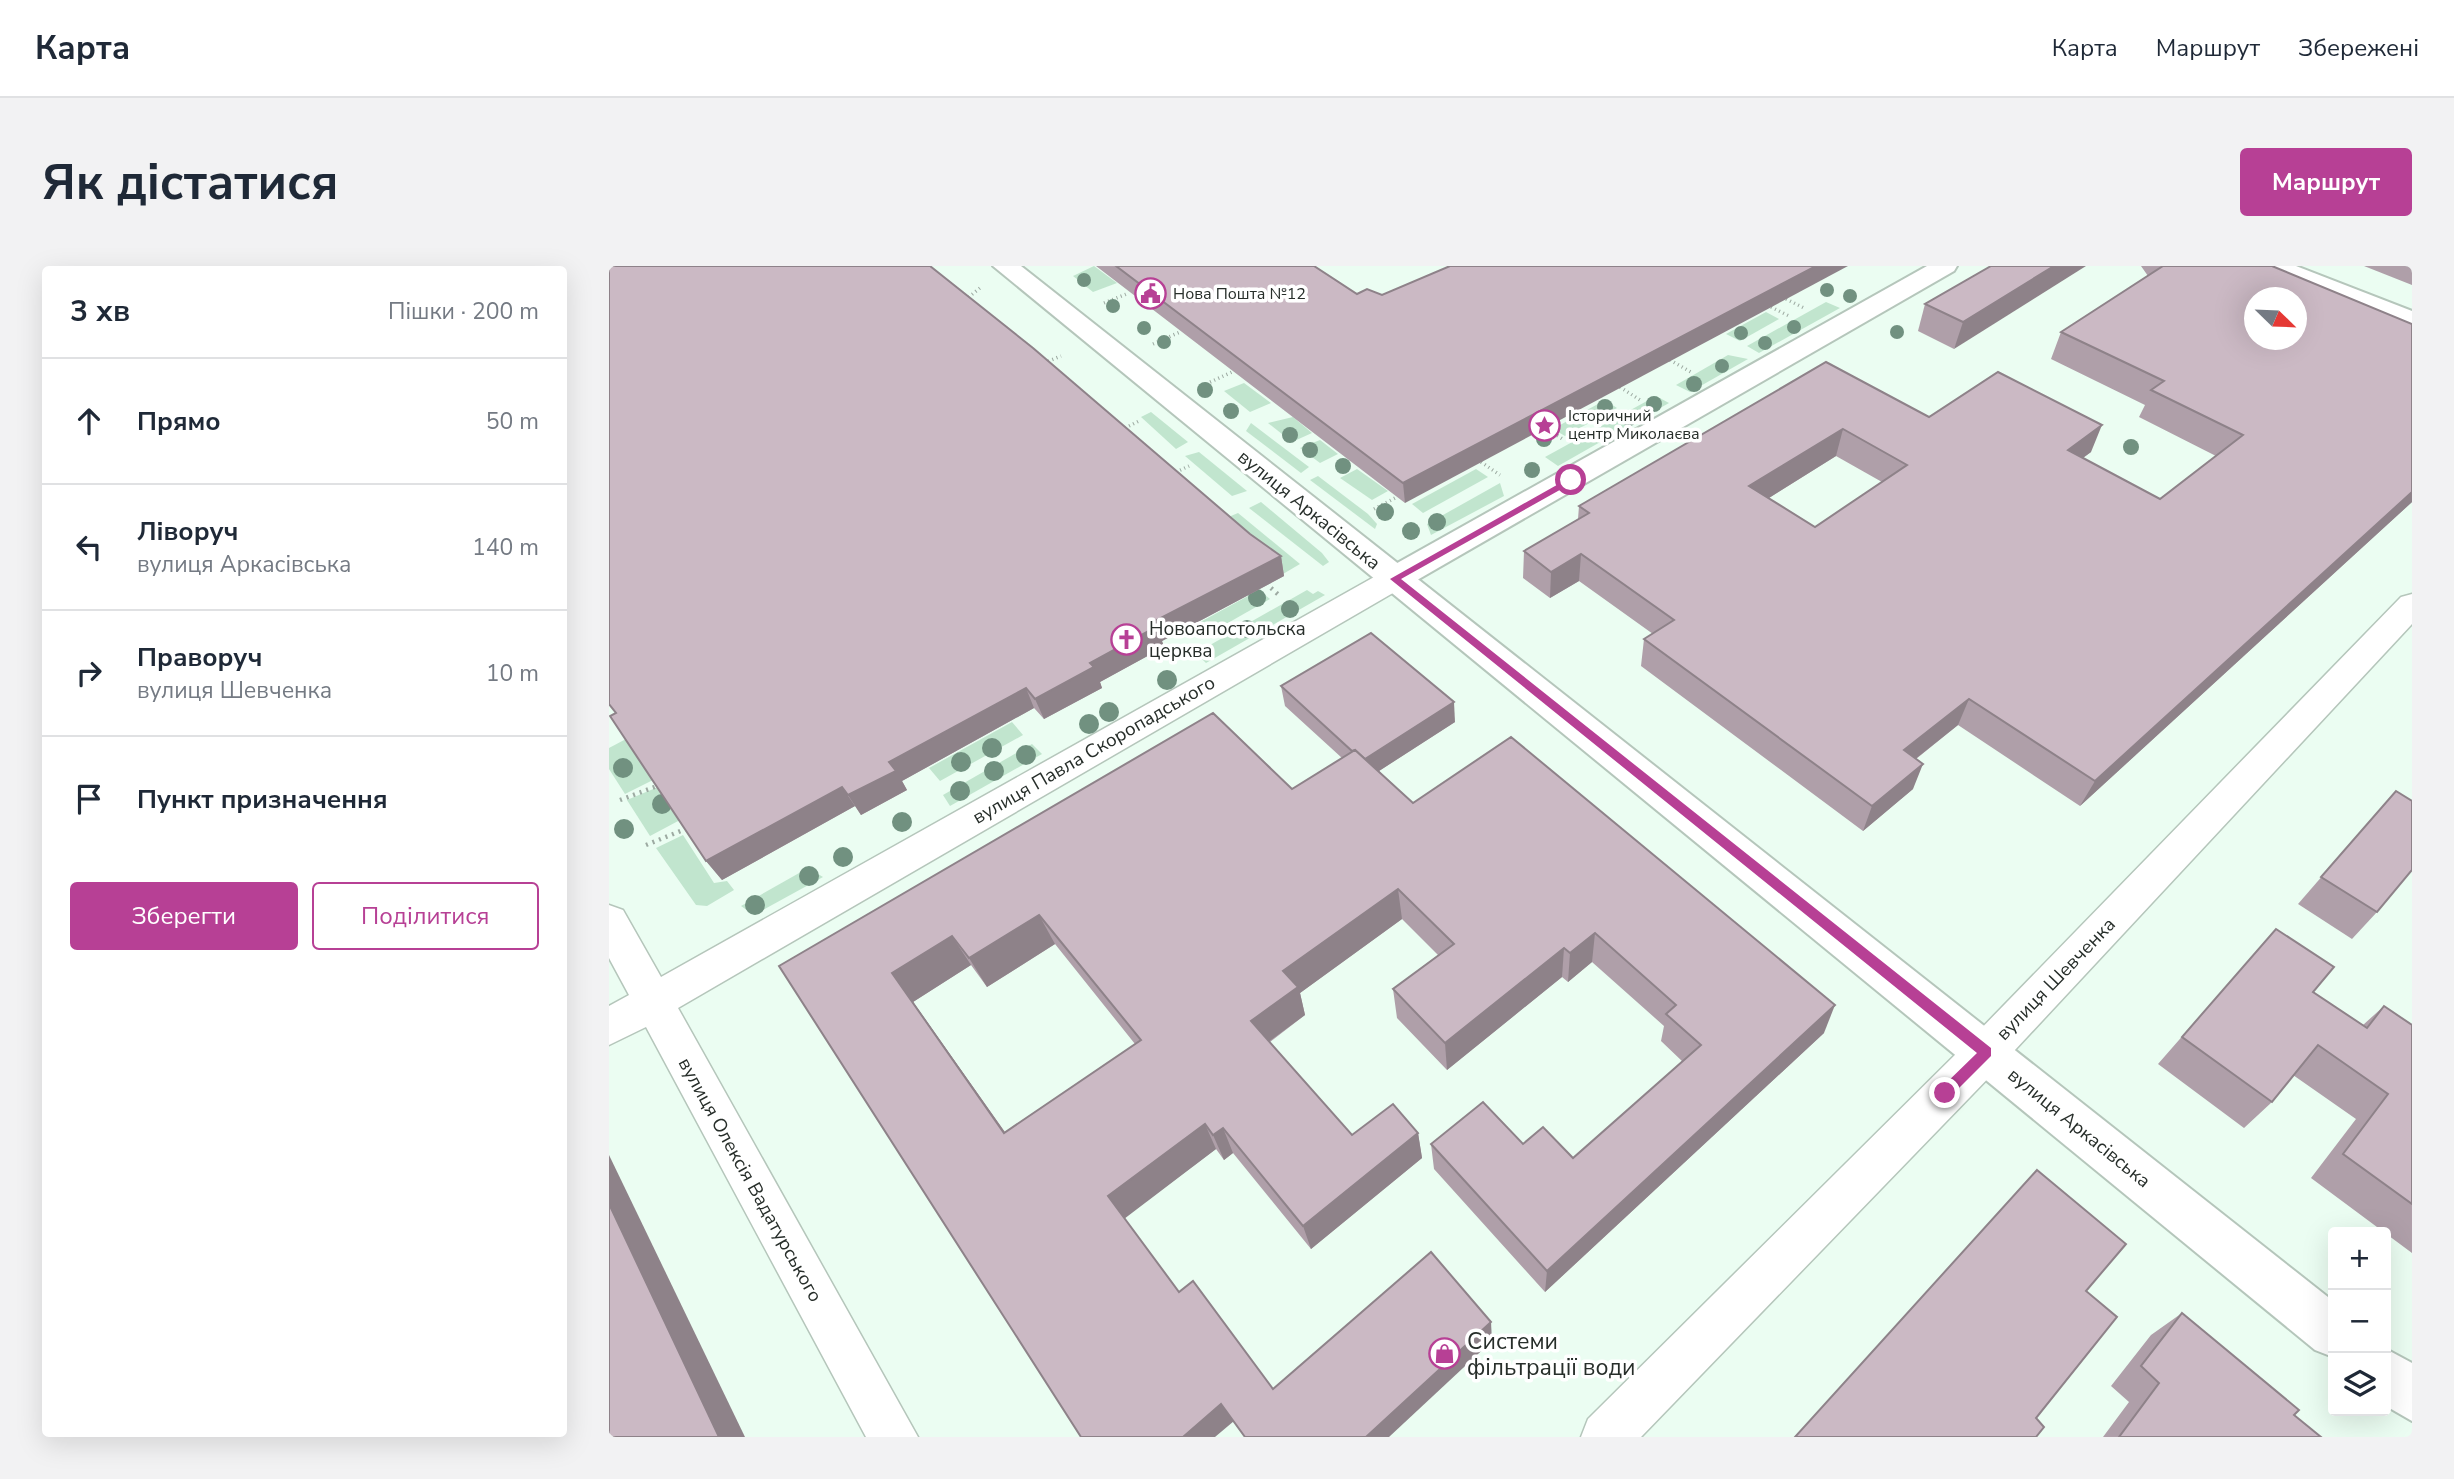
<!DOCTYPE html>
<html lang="uk">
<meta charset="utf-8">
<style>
:root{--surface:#fff;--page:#f2f2f3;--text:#1f2937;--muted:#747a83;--line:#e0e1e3;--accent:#b74095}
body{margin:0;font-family:"Nunito Sans",sans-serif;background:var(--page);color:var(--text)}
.controls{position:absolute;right:21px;bottom:21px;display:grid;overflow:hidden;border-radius:7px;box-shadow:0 7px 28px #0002}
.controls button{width:63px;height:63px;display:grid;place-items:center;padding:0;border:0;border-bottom:2px solid var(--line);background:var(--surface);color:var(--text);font:35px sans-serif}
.compass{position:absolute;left:1635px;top:21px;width:63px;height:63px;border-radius:50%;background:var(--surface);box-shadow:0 7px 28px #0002;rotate:113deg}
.stop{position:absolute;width:21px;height:21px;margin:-16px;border:5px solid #b74095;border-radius:50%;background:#fff}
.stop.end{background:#b74095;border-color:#fff;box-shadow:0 2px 7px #0008}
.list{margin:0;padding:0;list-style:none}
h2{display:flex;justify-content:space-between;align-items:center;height:91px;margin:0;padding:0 28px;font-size:30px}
h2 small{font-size:23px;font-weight:400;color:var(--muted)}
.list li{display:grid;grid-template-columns:46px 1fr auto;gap:21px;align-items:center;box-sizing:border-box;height:126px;padding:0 28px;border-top:2px solid var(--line)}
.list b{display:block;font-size:26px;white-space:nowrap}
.list p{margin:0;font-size:23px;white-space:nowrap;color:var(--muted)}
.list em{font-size:23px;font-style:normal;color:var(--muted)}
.actions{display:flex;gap:14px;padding:21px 28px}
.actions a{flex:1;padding:16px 0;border:2px solid var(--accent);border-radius:7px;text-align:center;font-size:24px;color:var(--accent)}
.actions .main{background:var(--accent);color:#fff}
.icon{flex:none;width:38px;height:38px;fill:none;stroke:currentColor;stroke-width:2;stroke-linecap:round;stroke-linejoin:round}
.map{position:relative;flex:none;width:1803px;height:1171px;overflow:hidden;border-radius:7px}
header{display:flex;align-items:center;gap:42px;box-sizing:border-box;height:98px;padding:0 35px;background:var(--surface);border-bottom:2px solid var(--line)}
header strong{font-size:33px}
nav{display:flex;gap:38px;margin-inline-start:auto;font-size:24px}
.intro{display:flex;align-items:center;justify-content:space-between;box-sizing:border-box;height:168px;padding:0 42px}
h1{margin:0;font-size:49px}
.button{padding:18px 32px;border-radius:7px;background:var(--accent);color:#fff;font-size:24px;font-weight:700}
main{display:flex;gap:42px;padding:0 42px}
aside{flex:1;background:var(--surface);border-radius:7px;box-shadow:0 7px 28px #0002}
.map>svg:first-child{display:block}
.green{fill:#c1e5ce}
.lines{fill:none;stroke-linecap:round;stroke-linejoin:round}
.minor-casing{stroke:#b5c6bb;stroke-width:3}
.tertiary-casing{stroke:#b5c6bb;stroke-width:4}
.secondary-casing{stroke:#b5c6bb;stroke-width:4}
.path-far1{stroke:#9daaa2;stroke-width:3.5;stroke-dasharray:1 3.5;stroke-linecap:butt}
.path{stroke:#9daaa2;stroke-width:4.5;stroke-dasharray:2 5;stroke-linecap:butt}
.minor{fill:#fff;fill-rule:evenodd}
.tertiary{fill:#fff;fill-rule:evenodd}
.secondary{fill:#fff;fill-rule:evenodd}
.tree{fill:#719180}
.wall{fill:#af9fa9;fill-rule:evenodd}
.shaded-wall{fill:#8e8289}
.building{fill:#cbb9c4;stroke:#8e8289;stroke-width:2;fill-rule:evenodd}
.route{fill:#b74095}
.labels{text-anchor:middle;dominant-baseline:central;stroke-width:7;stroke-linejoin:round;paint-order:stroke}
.far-poi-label{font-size:16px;fill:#272e2a;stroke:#fff;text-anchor:start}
.street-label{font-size:19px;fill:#272e2a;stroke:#fff}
.poi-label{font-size:19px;fill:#272e2a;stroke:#fff;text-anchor:start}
.near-poi-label{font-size:23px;fill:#272e2a;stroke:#fff;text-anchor:start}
</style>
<header>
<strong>Карта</strong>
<nav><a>Карта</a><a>Маршрут</a><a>Збережені</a></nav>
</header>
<div class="intro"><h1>Як дістатися</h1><a class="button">Маршрут</a></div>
<main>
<aside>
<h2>3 хв<small>Пішки · 200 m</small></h2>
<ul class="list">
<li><svg class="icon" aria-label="ahead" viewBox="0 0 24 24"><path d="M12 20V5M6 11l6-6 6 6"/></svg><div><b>Прямо</b></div><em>50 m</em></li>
<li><svg class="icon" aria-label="left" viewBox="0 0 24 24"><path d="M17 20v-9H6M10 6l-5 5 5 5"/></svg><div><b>Ліворуч</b><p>вулиця Аркасівська</p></div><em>140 m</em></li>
<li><svg class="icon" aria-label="right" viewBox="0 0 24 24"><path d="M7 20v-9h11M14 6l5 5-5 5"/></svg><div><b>Праворуч</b><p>вулиця Шевченка</p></div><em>10 m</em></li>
<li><svg class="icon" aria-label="arrive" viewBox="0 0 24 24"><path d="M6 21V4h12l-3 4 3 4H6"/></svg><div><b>Пункт призначення</b></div></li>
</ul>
<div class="actions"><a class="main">Зберегти</a><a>Поділитися</a></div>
</aside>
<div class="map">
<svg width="1803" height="1171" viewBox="0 0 1803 1171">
<rect width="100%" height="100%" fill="#ebfdf2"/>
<!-- green -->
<g class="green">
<polygon points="485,0 508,17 484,26 464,10"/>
<polygon points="1217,36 1231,42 1150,87 1138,80"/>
<polygon points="1157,46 1170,53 1131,75 1117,68"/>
<polygon points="1119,89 1139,93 1081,126 1067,119"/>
<polygon points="635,117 662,137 641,146 615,125"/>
<polygon points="1047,130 1060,137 949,200 936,191"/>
<polygon points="996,134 1008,142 956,170 944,163"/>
<polygon points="542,146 579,176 567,183 532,151"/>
<polygon points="684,151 703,167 683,176 659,157"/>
<polygon points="642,157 700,201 692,207 637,165"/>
<polygon points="711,174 729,188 711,197 691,182"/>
<polygon points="590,186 638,225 623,230 576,190"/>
<polygon points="748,203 779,225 763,234 731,212"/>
<polygon points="867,203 879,211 814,247 803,238"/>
<polygon points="709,210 759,248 768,258 766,263 701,214"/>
<polygon points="891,217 895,230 822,269 818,258"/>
<polygon points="652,236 713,287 720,296 714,300 640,242"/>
<polygon points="629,247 691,298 674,308 610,255"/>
<polygon points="650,324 661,333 596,370 584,360"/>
<polygon points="698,324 704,328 709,325 716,329 597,397 587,387"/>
<polygon points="403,456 414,469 331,515 320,502"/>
<polygon points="17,473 44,514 16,528 0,503 0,482"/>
<polygon points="423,478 433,488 341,540 334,529"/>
<polygon points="49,521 71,554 41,570 18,534"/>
<polygon points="74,569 105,617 118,615 125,624 98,640 87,639 47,582"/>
<polygon points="199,602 214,611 145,649 132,640"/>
</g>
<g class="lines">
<defs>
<g id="minor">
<polygon points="785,303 796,306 800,313 796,320 69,742 309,1171 257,1171 37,761 0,779 0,740 20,729 0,692 0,639 14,644 52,711 774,306"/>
<polygon points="1803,328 1803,358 1392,799 1032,1171 972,1171 979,1153 1362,773 1792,331"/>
</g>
<g id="tertiary">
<polygon points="1318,0 1348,0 1345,5 796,321 785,324 774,321 769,313 774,305"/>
<polygon points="1653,0 1687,0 1803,45 1803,62 1656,5"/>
</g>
<g id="secondary">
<polygon points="384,0 412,0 1724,1035 1724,1091 1706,1084"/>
<polygon points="1777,1083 1803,1097 1803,1155 1777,1140"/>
</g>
</defs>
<!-- minor casing -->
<use href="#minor" class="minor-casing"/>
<!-- tertiary casing -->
<use href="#tertiary" class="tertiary-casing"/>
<!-- secondary casing -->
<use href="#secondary" class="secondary-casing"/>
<!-- path-far1 -->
<g class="path-far1">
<polyline points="1177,33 1197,43"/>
<polyline points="356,34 371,22"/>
<polyline points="495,37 520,27"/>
<polyline points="1162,41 1182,51"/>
<polyline points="544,78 571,66"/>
<polyline points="1061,94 1082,106"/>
<polyline points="435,97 452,90"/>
<polyline points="597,118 623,106"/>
<polyline points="1011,121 1031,134"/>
<polyline points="937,162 955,174"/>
<polyline points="512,164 530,155"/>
<polyline points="872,196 891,209"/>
<polyline points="563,208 580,200"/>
<polyline points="765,243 788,231"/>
</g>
<!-- path -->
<g class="path">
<polyline points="662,322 672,331"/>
<polyline points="11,534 51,519"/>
<polyline points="37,579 79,562"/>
</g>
<!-- minor -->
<use href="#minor" class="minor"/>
<!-- tertiary -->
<use href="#tertiary" class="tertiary"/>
<!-- secondary -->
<use href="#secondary" class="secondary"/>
</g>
<!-- trees -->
<g class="tree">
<circle cx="475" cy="14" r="7"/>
<circle cx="1218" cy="24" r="7"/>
<circle cx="1241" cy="30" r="7"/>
<circle cx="504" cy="40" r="7"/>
<circle cx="1185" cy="61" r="7"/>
<circle cx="535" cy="62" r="7"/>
<circle cx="1288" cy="66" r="7"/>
<circle cx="1132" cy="67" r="7"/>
<circle cx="555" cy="76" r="7"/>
<circle cx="1156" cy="77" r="7"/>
<circle cx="1113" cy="100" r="7"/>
<circle cx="1085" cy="118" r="8"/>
<circle cx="596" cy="124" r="8"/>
<circle cx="1045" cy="138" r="8"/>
<circle cx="996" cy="141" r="8"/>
<circle cx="622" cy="145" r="8"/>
<circle cx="1020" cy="152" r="8"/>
<circle cx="681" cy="169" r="8"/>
<circle cx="935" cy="173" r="8"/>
<circle cx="1522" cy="181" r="8"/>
<circle cx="701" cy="184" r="8"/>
<circle cx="734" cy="200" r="8"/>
<circle cx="923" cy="204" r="8"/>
<circle cx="776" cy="246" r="9"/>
<circle cx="828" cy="256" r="9"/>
<circle cx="802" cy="265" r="9"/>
<circle cx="648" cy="332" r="9"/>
<circle cx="681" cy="343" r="9"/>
<circle cx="638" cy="363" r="9"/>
<circle cx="558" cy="414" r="10"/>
<circle cx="500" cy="446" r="10"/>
<circle cx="480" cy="458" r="10"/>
<circle cx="383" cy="482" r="10"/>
<circle cx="417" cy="489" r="10"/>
<circle cx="352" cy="496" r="10"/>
<circle cx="14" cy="502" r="10"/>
<circle cx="385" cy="505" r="10"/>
<circle cx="351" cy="525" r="10"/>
<circle cx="53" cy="538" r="10"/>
<circle cx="293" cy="556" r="10"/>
<circle cx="15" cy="563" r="10"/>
<circle cx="234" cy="591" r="10"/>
<circle cx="200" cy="610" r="10"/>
<circle cx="146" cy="639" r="10"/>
</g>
<!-- wall -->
<g class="wall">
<polygon points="487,0 705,0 748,28 773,29 841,0 796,237"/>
<polygon points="1382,0 1345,83 1309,65 1316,38"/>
<path d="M1532,0h131l140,58v178l-332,304 -122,-81 -42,34 -3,30 -50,42 -222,-165 3,-27 9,-5 -74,-53 -29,17 -27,-20 1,-27 54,-32 1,-13 247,-144 103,55 162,35 -8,6 77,41 56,-43 -77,-39 6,-12 -94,-46 10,-27 87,-56zM1227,190l46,26 -67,45 -46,-29z"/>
<polygon points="1755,0 1803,0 1803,19"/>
<polygon points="641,268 672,290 675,310 553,375 555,381 491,416 493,422 435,453 425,442 293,515 298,524 252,549 246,540 113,614 97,595 7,447"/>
<path d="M672,420l174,36 -76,49 34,32 411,230 -279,259 -111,-123 -3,-25h92l50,14 110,-96 -22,-21 3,-15 -72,-64 -24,20 -6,-5 -115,93 -50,-52 -4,-29 45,-34 -36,-36 -102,74 5,22 -35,27 82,93 66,-2 4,25 -111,91 -78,-96 -9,7 -8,-11 -92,69 55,74 94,97 219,-48 -259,80 -454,-455 513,-177 50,-31 -57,-52zM446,678l80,100 -130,88 -92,-130 58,-37 16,22z"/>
<polygon points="1787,525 1768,646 1743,673 1689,638"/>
<polygon points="1667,663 1704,726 1754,759 1775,740 1803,759 1803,987 1702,912 1747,853 1684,809 1663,836 1635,862 1549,798"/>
<polygon points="1573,1047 1685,1149 1712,1171 1494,1171 1520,1136 1502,1120 1542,1069"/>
</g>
<!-- shaded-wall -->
<g class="shaded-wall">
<polygon points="1207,0 1239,0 796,237 794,217"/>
<polygon points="1445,0 1477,0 1345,83 1354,56"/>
<polygon points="1493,159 1482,186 1447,211 1459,184"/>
<polygon points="1234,163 1227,190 1136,247 1140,220"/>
<polygon points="1803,226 1803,236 1471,540 1486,515"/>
<polygon points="972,288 970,315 941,332 942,306"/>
<polygon points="672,290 675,310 553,375 555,381 491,416 493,422 435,453 426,433 544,356"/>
<polygon points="417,422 425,442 293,515 298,524 252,549 239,529 280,496"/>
<polygon points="1360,433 1349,459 1285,510 1295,484"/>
<polygon points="845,436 846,456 756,514 753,494"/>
<polygon points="1314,498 1304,523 1254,565 1263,540"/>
<polygon points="233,521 246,540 113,614 97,595"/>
<polygon points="789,623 793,653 691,727 696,749 651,782 642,755 674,705"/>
<polygon points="430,649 446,678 378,721 360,692"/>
<polygon points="986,667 983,696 959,716 961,687"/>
<polygon points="343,670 362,699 304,736 414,892 395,867 283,707"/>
<polygon points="955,682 953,711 838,804 836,777"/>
<polygon points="1226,739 1215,767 936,1026 938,1005"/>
<polygon points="596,858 607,883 515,953 499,930"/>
<polygon points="614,862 624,887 615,894 604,869"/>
<polygon points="809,867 813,892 702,983 694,960"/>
<polygon points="0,889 136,1171 110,1171 0,938"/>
<polygon points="882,1056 883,1075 780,1171 757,1171"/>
<polygon points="612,1138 625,1155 606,1171 574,1171"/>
</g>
<!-- building -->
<g class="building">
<polygon points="0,0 321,0 424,82 641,268 672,290 544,356 549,360 481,397 485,401 426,433 417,422 280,496 287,505 239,529 233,521 97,595 1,450 7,447 0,438"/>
<polygon points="507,0 705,0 748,28 758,23 773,29 841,0 1207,0 794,217"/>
<polygon points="1382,0 1445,0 1354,56 1316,38"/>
<path d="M1554,0h109l140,58v168l-317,289 -126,-82 -65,51 19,14 -51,42 -228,-167 30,-19 -93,-66 -30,18 -27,-21 65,-38 -10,-7 247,-144 103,55 69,-45 104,53 -34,25 92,49 83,-64 -92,-45 13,-9 -103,-49zM1646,32h42v42h-42zM1234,163l64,36 -92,62 -66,-41z"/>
<polygon points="762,367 845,436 756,493 746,484 743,485 672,420"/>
<path d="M604,447l79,76 63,-39 58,53 98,-66 324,268 -288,266 -116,-127 52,-42 40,42 20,-17 30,31 128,-113 -35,-31 10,-9 -81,-72 -25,20 -6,-5 -119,95 -52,-54 61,-45 -56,-55 -115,82 15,16 -47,34 101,114 41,-31 25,29 -115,93 -80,-98 -10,7 -8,-11 -97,72 71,96 14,-11 80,108 158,-137 60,70 -125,115h-121l-24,-33 -38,33h-102l-302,-471zM430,649l102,125 -137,93 -112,-160 60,-37 17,22z"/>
<polygon points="1787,525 1803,535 1803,604 1768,646 1712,611"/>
<polygon points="1667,663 1725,701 1704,726 1758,762 1775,740 1803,759 1803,938 1734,888 1779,828 1709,779 1663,836 1573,771"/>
<polygon points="1428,904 1517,978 1477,1025 1508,1051 1427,1152 1435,1161 1427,1171 1186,1171"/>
<polygon points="0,938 110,1171 0,1171"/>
<polygon points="1573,1047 1690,1144 1685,1149 1712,1171 1510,1171 1550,1117 1532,1100"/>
</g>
<!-- route -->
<polygon class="route" points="962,211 965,216 792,313 1382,782 1382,790 1341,831 1331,831 1331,823 1368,787 781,313"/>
<!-- icons -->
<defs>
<symbol id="civic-ring" viewBox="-11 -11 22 22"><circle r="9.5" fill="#fff" stroke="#b74095" stroke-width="1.5"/><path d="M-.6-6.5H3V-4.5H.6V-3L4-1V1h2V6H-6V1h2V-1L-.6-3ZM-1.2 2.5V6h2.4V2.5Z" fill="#b74095"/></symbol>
<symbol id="sight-ring" viewBox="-11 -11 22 22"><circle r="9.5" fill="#fff" stroke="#b74095" stroke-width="1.5"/><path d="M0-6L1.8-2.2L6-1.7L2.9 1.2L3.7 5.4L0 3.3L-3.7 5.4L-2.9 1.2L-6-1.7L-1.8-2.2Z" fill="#b74095"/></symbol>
<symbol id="church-ring" viewBox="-11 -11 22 22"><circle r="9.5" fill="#fff" stroke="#b74095" stroke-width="1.5"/><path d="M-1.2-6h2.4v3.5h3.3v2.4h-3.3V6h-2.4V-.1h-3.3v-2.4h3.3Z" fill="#b74095"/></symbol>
<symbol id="shop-ring" viewBox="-11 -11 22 22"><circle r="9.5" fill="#fff" stroke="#b74095" stroke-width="1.5"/><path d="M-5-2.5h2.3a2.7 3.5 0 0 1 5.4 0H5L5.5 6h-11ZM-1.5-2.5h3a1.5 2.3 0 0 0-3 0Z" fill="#b74095"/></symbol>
</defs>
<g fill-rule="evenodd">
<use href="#civic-ring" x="524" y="10" width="35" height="35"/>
<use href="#sight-ring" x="918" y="142" width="35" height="35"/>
<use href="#church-ring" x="500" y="356" width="35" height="35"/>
<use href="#shop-ring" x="818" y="1070" width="35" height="35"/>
</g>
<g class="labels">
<!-- far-poi labels -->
<g class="far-poi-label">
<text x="564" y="28">Нова Пошта №12</text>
<text x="959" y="150">Історичний<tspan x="959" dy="18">центр Миколаєва</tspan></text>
</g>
<!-- street labels -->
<g class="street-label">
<text transform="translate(700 244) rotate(39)">вулиця Аркасівська</text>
<text transform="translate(485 484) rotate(-30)">вулиця Павла Скоропадського</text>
<text transform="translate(1447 713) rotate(-46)">вулиця Шевченка</text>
<text transform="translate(1470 862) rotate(39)">вулиця Аркасівська</text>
<text transform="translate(141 914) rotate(61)">вулиця Олексія Вадатурського</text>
</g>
<!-- poi labels -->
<g class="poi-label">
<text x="540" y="363">Новоапостольска<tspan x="540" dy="22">церква</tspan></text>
</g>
<!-- near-poi labels -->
<g class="near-poi-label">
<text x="858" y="1075">Системи<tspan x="858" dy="26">фільтрації води</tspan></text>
</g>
</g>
</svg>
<div class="controls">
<button>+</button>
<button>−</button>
<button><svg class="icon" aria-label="layers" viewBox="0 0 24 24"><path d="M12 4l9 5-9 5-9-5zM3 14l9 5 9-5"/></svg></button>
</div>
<svg class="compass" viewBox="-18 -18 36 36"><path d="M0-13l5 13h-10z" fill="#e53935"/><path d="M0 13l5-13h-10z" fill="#747a83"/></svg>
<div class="stop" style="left:962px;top:214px"></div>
<div class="stop end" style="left:1336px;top:827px"></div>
</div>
</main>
